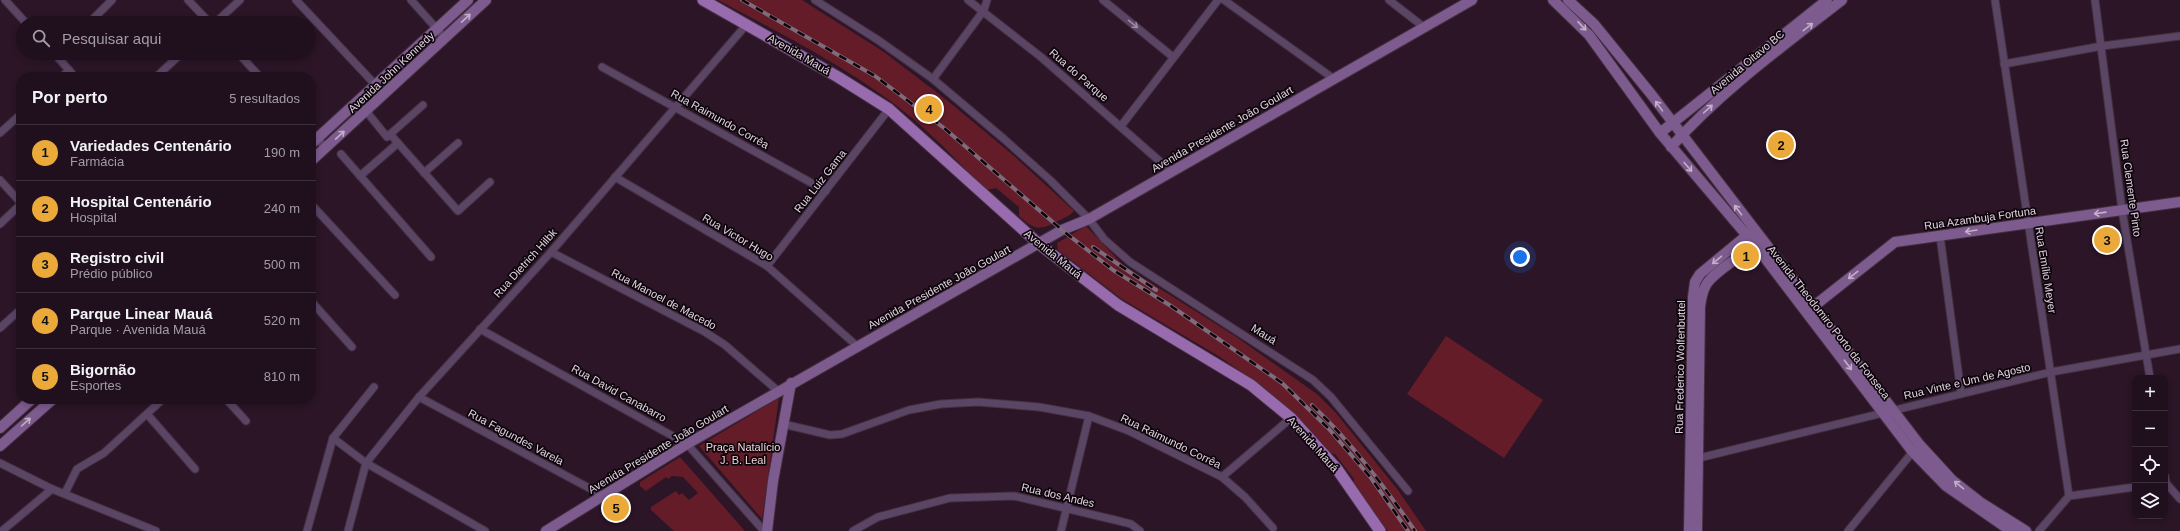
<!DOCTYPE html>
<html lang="pt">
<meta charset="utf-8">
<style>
:root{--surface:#20101d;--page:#281926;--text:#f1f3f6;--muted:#a29da4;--line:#3d303b;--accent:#eba93a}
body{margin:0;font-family:Helvetica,sans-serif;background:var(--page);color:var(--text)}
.controls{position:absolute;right:12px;bottom:12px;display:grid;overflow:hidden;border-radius:8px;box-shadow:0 2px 6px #0003}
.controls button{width:36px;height:36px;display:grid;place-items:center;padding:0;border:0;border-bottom:1px solid var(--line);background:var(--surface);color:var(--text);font:20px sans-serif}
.you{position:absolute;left:1520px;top:257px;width:14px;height:14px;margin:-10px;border:3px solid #fff;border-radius:50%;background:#1a73e8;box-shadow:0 0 0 6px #1a73e833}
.badge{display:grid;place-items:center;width:26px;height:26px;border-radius:50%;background:var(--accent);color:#111;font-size:13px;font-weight:700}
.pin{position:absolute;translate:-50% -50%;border:2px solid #fff;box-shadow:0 1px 4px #0006}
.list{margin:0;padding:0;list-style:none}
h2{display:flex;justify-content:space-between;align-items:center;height:52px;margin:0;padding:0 16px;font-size:17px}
h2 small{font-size:13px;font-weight:400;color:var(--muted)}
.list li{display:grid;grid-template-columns:26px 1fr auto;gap:12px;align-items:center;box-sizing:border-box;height:56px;padding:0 16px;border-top:1px solid var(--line)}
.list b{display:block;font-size:15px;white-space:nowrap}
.list p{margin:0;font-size:13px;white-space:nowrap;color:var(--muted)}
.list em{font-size:13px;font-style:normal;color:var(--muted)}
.icon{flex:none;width:22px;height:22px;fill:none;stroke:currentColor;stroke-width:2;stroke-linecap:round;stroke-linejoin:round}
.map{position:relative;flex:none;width:2180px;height:531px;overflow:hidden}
.search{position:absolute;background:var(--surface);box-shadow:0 2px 6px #0003;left:16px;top:16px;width:300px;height:44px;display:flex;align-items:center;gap:10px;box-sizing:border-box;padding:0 14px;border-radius:22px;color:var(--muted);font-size:15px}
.panel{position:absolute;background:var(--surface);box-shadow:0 2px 6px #0003;left:16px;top:72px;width:300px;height:332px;border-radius:16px}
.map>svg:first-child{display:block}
.green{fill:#641c28}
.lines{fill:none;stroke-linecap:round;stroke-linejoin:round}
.street-casing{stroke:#453041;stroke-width:9}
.secondary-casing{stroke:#453041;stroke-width:12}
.primary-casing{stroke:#453041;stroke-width:13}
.street{stroke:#5a4565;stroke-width:7}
.secondary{stroke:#7d5b8e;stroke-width:10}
.primary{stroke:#976bad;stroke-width:11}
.rail-casing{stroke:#7e6b7b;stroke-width:4}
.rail{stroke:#0d050c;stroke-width:2.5;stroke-dasharray:8;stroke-linecap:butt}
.oneway{stroke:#c4afc7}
.oneway2{stroke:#9e8ca2}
.labels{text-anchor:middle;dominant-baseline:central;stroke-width:3.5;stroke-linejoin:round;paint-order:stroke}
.street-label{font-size:11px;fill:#e2d3df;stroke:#0d050c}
.park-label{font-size:11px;fill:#f1d4d5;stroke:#0d050c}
</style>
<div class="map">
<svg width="2180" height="531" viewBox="0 0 2180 531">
<rect width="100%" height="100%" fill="#2b1527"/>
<!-- green -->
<g class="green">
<path d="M718,0h84l82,52 64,49 65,54 61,56c-4,5 -10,7 -16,10 -18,10 -24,9 -39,-5v-9l-23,-19 -10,2c-24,-24 -48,-50 -74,-72 -58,-48 -127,-82 -194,-118z"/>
<polygon points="1086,226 1124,266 1235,336 1317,394 1336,413 1398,490 1426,531 1388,531 1354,485 1354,479 1335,454 1329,453 1265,389 1220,357 1122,299 1058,250 1057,243"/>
<polygon points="1446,336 1543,400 1504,458 1407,394"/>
<polygon points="779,398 762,519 699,446"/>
<polygon points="680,457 745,531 674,531 651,510 651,507 676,491 679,495 682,493 689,500 698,493 683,477 672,476 668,479 666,477 646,491 640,486 640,482"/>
</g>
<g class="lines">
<defs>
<g id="street">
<polyline points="5,0 26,23"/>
<polyline points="188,0 210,23"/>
<polyline points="296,0 384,94"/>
<polyline points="411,0 445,38"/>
<polyline points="815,0 878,40 933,79 1004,139 1050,180 1089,219 1104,239 1130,262 1313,380 1331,397 1408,491"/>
<polyline points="968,0 1041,57 1172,172"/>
<polyline points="1103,0 1173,57"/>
<polyline points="1224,0 1334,79"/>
<polyline points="1389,0 1425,28"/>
<polyline points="1995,0 2069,496"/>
<polyline points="2095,0 2122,210 2150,378"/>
<polyline points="89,23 112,0"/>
<polyline points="215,23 240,0"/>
<polyline points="54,53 75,77"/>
<polyline points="238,53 260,77"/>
<polyline points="2004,64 2102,46 2180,36"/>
<polyline points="602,67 826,191"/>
<polyline points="62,77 69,70"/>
<polyline points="156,77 182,53"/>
<polyline points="933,79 984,10 987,0"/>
<polyline points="366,111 387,137 423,105"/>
<polyline points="1121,126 1218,0"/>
<polyline points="311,132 326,148"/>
<polyline points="0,133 21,114"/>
<polyline points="390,134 458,211 490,182"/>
<polyline points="341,154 431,257"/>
<polyline points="424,173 458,143"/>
<polyline points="360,176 398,143"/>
<polyline points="615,177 767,266 857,346"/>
<polyline points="0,180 21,203"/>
<polyline points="311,204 395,295"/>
<polyline points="0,224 21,204"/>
<polyline points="1940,236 1961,393"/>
<polyline points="551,252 705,332 725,345 778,391"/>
<polyline points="767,266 889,109"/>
<polyline points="311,301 352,347"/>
<polyline points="0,328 21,309"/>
<polyline points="480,329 687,444 764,531"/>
<polyline points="419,397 604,496"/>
<polyline points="226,399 246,421"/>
<polyline points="147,414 195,469"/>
<polyline points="783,424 830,435 842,434 909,410 941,404 978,402 1039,407 1089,416 1129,431 1222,477 1245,497 1273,528"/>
<polyline points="333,438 366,463 485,531"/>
<polyline points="1695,459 2051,372 2180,349"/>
<polyline points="0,463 52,489 156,531"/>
<polyline points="2165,476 2166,483 2180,499"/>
<polyline points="1222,477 1291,418"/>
<polyline points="65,493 77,469 104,453 163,399"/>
<polyline points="2,531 52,489"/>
<polyline points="307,531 333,438 374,387"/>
<polyline points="348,531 366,463 419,397 551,252 747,24"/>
<polyline points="853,531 878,517 950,498 1014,496 1115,520 1131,524 1140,531"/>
<polyline points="1061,531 1089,416"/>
<polyline points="1848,531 1915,449"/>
<polyline points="2039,531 2069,496 2135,487"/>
</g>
<g id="secondary">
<polyline points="1553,0 1589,35 1660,133 1755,245 1912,451 1946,486 2011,531"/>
<polyline points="1568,0 1594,24 1651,94 1919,444 1952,480 1980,502 2026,531"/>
<polyline points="1660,133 1827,0"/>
<polyline points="311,144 468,0"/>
<path d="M1671,147c50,-56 112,-101 171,-147"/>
<polyline points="311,161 486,0"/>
<polyline points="1809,310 1895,242 2180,202"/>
<polyline points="0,428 32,399"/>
<polyline points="0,446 53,399"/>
<polyline points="546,531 687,444 1062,230 1089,219 1472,0"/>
<polyline points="767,531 773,481 791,383"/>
<polyline points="1689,531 1693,297 1695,282 1700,274 1752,231"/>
<path d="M1697,531l3,-224c1,-8 2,-15 6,-22 7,-13 41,-33 54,-43"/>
</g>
<polyline id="primary" points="703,0 838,77 889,109 1039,244 1118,305 1251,385 1291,418 1337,469 1380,531"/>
</defs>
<!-- street casing -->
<use href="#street" class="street-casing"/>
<!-- secondary casing -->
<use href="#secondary" class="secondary-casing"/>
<!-- primary casing -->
<use href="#primary" class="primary-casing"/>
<!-- street -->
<use href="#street" class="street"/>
<!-- secondary -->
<use href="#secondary" class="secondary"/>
<!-- primary -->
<use href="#primary" class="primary"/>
<defs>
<g id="rail">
<polyline points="742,0 875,76 944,128 1062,230 1113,270 1171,306 1282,383 1329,429 1371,478 1408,531"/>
<polyline points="1093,247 1156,290"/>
<path d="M1312,405c40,38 72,81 103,126"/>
</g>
</defs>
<!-- rail casing -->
<use href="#rail" class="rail-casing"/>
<!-- rail -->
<use href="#rail" class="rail"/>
</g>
<!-- one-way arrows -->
<defs><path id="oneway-shaft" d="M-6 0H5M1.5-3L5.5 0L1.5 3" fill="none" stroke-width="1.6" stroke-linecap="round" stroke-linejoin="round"/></defs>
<g class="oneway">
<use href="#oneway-shaft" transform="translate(466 18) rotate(-43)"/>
<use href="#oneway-shaft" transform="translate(1582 26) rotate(47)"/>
<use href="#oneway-shaft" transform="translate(1808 27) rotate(-38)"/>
<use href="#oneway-shaft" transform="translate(1659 106) rotate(-126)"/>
<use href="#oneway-shaft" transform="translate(1708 109) rotate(-42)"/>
<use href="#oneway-shaft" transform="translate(340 135) rotate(-43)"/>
<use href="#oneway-shaft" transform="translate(1688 167) rotate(49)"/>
<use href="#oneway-shaft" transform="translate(1738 210) rotate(-127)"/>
<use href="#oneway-shaft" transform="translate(2100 213) rotate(172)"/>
<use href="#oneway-shaft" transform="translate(1971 231) rotate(171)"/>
<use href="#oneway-shaft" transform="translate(1717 260) rotate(140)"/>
<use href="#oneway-shaft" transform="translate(1853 275) rotate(142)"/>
<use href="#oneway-shaft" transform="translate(1848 365) rotate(53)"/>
<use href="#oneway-shaft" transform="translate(26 422) rotate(-42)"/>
<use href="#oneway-shaft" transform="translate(1959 485) rotate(-141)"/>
</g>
<use class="oneway2" href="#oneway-shaft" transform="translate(1133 24) rotate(39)"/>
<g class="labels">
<!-- street labels -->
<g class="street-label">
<text transform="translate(799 54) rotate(30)">Avenida Mauá</text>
<text transform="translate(1747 62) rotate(-40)">Avenida Oitavo BC</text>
<text transform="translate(391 72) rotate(-43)">Avenida John Kennedy</text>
<text transform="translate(1079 75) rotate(41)">Rua do Parque</text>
<text transform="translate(720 119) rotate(29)">Rua Raimundo Corrêa</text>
<text transform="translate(1222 129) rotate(-30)">Avenida Presidente João Goulart</text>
<text transform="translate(820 181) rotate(-52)">Rua Luiz Gama</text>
<text transform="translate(2131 188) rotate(82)">Rua Clemente Pinto</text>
<text transform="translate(1980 218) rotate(-8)">Rua Azambuja Fortuna</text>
<text transform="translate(738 237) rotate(31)">Rua Victor Hugo</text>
<text transform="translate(1053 254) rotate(39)">Avenida Mauá</text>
<text transform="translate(525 263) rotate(-48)">Rua Dietrich Hilbk</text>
<text transform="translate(2046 270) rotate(81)">Rua Emílio Meyer</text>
<text transform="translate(939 287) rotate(-29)">Avenida Presidente João Goulart</text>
<text transform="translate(664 299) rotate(28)">Rua Manoel de Macedo</text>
<text transform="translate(1829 322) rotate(52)">Avenida Theodomiro Porto da Fonseca</text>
<text transform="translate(1264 334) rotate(32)">Mauá</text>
<text transform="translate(1680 367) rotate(-89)">Rua Frederico Wolfenbuttel</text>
<text transform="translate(1967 381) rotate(-13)">Rua Vinte e Um de Agosto</text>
<text transform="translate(619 393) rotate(29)">Rua David Canabarro</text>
<text transform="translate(516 437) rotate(28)">Rua Fagundes Varela</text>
<text transform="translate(1171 441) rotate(26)">Rua Raimundo Corrêa</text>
<text transform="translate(1313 444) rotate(48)">Avenida Mauá</text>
<text transform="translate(658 449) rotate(-31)">Avenida Presidente João Goulart</text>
<text transform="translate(1058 495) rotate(13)">Rua dos Andes</text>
</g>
<!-- park labels -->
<g class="park-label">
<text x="743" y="447">Praça Natalício<tspan x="743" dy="13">J. B. Leal</tspan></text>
</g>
</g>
</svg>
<div class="controls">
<button>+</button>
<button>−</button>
<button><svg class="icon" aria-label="locate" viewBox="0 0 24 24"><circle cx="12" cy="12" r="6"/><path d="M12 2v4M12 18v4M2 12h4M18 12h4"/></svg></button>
<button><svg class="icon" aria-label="layers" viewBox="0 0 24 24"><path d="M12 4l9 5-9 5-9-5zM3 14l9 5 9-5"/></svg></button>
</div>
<div class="you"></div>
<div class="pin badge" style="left:1746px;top:256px">1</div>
<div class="pin badge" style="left:1781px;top:145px">2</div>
<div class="pin badge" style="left:2107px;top:240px">3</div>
<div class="pin badge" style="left:929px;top:109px">4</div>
<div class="pin badge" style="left:616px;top:508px">5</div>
<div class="search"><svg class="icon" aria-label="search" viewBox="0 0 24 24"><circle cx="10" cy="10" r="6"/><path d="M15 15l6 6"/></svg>Pesquisar aqui</div>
<section class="panel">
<h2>Por perto<small>5 resultados</small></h2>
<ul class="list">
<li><span class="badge">1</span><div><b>Variedades Centenário</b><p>Farmácia</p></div><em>190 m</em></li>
<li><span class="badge">2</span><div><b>Hospital Centenário</b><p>Hospital</p></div><em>240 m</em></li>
<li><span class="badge">3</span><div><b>Registro civil</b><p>Prédio público</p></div><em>500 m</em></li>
<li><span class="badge">4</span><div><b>Parque Linear Mauá</b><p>Parque · Avenida Mauá</p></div><em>520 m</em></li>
<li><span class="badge">5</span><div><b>Bigornão</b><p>Esportes</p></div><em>810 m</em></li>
</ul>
</section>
</div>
